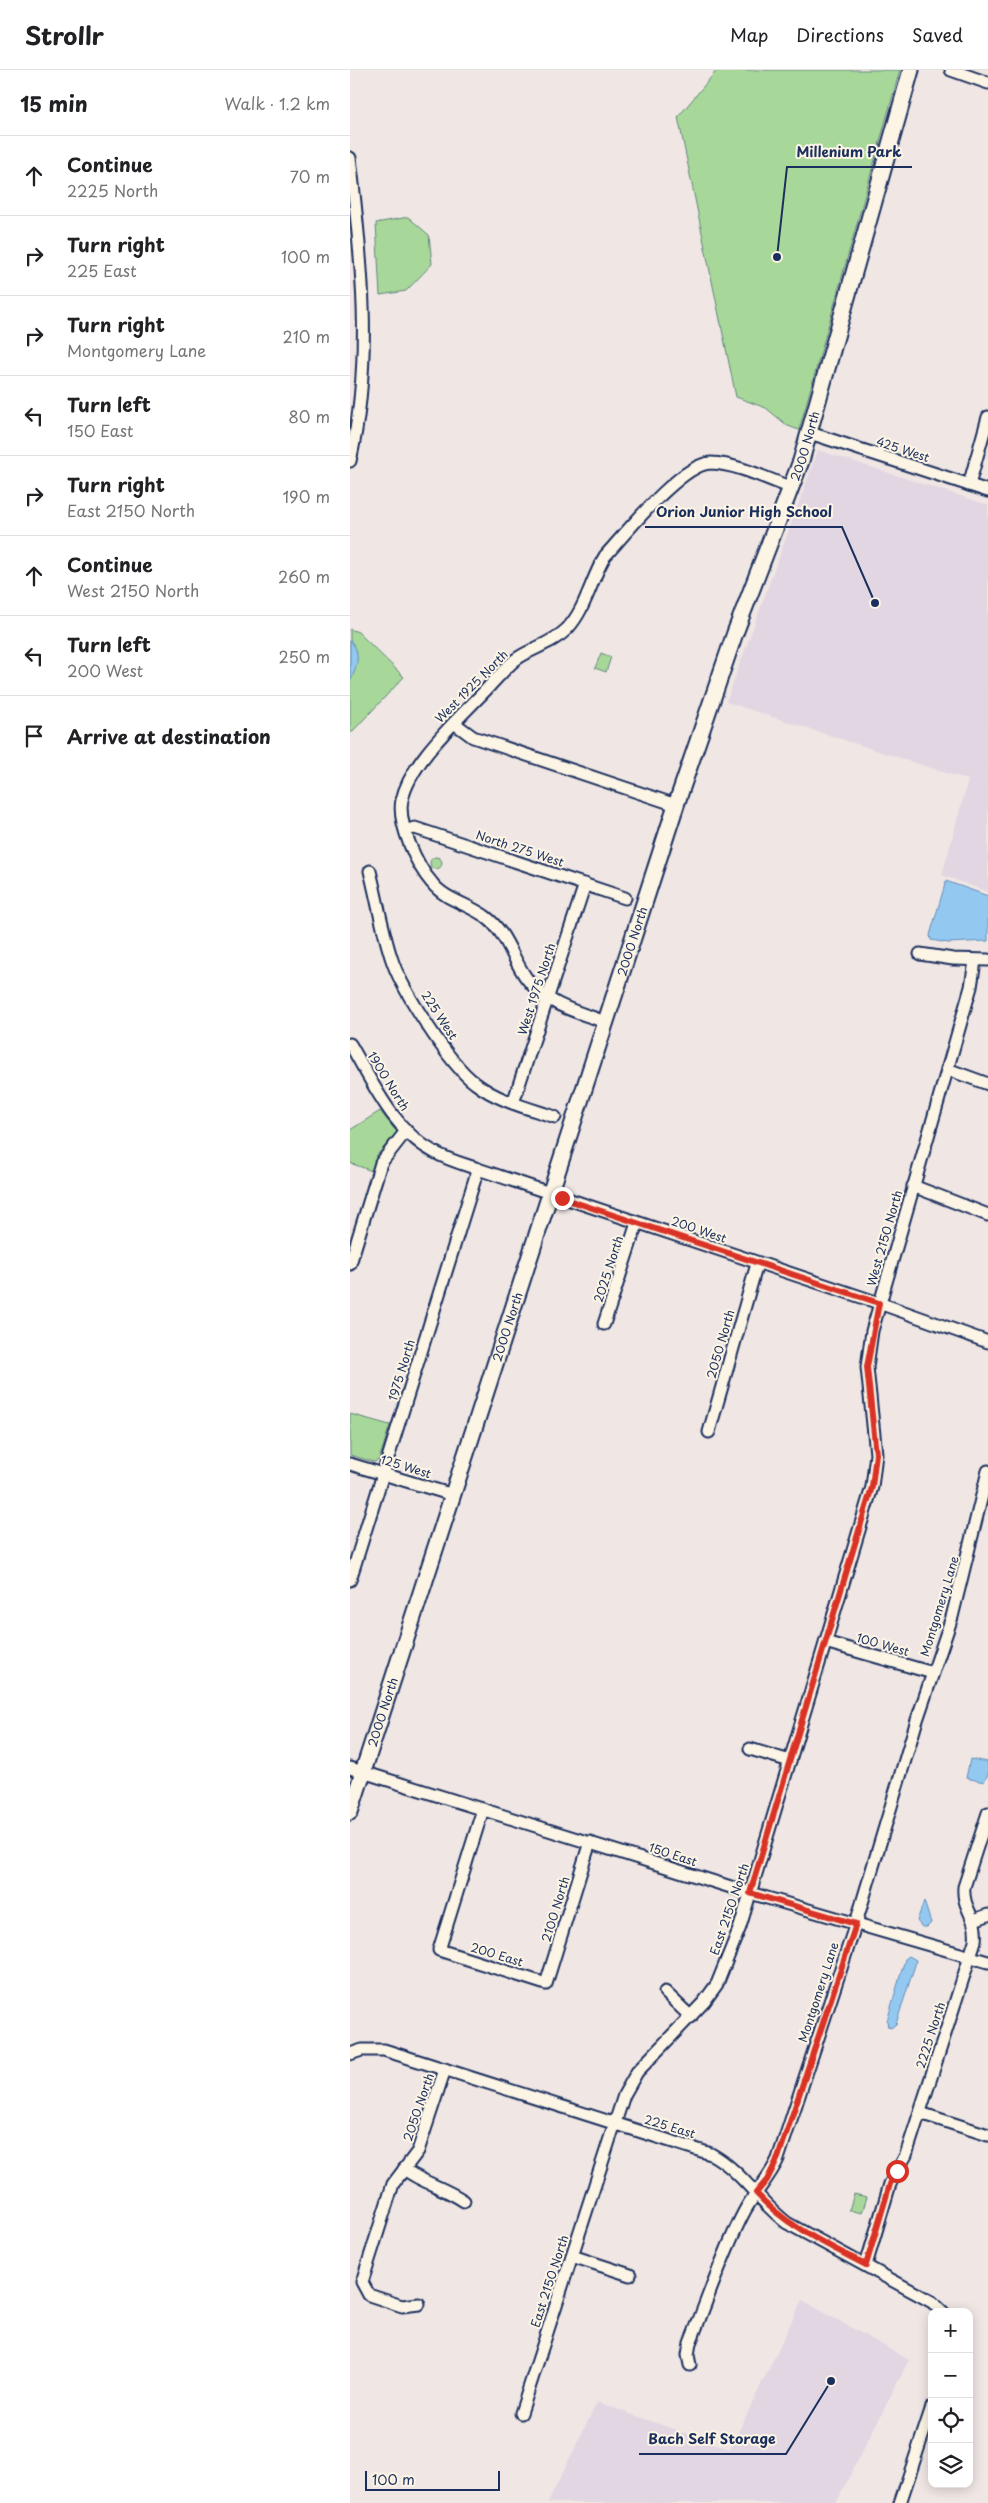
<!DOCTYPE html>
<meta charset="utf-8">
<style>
:root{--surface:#fff;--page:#f2f2f2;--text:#202124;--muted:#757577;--line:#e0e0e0}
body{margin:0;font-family:"Playpen Sans",sans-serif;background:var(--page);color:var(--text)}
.controls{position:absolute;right:15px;bottom:15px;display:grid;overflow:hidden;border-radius:10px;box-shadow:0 2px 12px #0003}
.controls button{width:45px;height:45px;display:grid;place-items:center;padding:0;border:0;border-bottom:1px solid var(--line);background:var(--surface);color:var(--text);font:25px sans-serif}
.scale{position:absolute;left:15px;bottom:12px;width:135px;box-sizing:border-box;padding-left:5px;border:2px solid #1b2f5e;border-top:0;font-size:14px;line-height:18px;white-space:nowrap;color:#1b2f5e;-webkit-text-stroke:4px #fcf5e5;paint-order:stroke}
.stop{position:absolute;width:15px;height:15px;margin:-11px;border:4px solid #d93025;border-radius:50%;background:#fff}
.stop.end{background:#d93025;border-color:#fff;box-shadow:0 1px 5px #0008}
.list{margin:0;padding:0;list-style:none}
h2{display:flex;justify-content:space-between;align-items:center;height:65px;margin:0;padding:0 20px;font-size:21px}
h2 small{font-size:16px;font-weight:400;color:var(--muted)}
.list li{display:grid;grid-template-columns:32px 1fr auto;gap:15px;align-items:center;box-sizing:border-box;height:80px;padding:0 20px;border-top:1px solid var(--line)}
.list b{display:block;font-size:19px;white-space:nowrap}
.list p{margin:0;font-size:16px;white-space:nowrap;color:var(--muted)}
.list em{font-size:16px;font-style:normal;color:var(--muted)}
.icon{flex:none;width:28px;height:28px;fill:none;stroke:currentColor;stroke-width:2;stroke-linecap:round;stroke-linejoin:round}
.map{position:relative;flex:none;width:638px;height:2433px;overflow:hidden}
header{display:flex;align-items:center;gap:30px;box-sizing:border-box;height:70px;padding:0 25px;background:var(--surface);border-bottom:1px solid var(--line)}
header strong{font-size:24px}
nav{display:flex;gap:28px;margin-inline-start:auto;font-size:18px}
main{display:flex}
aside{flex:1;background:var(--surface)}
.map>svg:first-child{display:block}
.built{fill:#e2d6e2}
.green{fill:#a7d899;stroke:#61847c}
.water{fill:#93c9f1;stroke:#638bb6}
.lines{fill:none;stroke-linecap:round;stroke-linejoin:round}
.street-casing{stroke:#1b2f5e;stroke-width:15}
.secondary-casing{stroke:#1b2f5e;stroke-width:19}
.street{stroke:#fcf5e5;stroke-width:11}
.secondary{stroke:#fcf5e5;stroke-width:15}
.route{stroke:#d93025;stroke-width:6}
.labels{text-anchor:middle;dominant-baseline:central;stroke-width:4;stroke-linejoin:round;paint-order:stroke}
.street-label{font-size:12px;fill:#1b2f5e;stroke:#fcf5e5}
.leader{fill:none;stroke:#1b2f5e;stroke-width:2}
.callout-dot{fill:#1b2f5e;stroke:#fcf5e5;stroke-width:2}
.callout-label{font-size:14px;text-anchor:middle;font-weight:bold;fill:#1b2f5e;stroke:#fcf5e5;stroke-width:4;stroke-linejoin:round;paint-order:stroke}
</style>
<header>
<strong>Strollr</strong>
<nav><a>Map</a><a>Directions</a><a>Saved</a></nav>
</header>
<main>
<aside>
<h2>15 min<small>Walk · 1.2 km</small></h2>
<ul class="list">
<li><svg class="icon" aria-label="ahead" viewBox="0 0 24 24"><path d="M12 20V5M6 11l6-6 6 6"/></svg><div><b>Continue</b><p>2225 North</p></div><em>70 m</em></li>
<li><svg class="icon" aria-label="right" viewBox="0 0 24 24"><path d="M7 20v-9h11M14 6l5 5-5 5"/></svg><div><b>Turn right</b><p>225 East</p></div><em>100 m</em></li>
<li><svg class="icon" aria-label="right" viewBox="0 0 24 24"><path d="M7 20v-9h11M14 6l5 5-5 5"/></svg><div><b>Turn right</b><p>Montgomery Lane</p></div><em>210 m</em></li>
<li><svg class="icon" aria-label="left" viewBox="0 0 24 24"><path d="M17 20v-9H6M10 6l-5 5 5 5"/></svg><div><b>Turn left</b><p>150 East</p></div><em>80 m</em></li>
<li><svg class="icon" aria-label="right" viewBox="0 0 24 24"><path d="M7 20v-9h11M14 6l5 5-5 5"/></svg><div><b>Turn right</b><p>East 2150 North</p></div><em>190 m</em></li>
<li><svg class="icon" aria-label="ahead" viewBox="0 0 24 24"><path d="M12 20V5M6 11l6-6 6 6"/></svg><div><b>Continue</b><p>West 2150 North</p></div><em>260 m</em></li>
<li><svg class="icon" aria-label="left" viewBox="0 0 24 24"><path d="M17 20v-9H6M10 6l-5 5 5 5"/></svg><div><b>Turn left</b><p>200 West</p></div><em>250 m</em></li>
<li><svg class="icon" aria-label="arrive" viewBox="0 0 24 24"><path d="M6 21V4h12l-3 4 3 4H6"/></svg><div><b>Arrive at destination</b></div></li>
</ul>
</aside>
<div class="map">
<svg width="638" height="2433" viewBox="0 0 638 2433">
<rect width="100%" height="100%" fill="#f0e7e4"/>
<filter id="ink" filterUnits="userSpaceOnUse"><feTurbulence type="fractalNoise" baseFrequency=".02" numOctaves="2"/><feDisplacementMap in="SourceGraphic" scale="10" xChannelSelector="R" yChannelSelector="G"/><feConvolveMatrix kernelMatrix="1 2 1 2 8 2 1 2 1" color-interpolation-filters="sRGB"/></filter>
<g filter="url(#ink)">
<!-- built -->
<g class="built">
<polygon points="468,380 638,435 638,822 592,805 618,710 376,632"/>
<polygon points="452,2230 559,2290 486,2433 198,2433 247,2332 380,2379"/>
</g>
<!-- green -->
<g class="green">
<polygon points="367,0 550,0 449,360 438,356 416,338 386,327 328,47"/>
<polygon points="58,147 79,165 82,194 56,221 30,225 26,153"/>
<polygon points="0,559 8,562 54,607 0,664"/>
<polygon points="251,583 261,587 256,602 245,598"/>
<circle cx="86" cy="793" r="6"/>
<polygon points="30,1041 47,1062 27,1085 22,1101 0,1093 0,1060"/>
<polygon points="0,1344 40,1355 29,1390 24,1392 0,1385"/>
<polygon points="504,2124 517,2127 512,2143 499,2140"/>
</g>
<!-- water -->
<g class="water">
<path d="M0,570c12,14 7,27 0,42z"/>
<polygon points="596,811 638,826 638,871 598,873 581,870 580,865"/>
<polygon points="620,1689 638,1692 638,1704 634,1712 616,1708"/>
<polygon points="574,1831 581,1853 577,1857 572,1857 567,1851"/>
<polygon points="559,1886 566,1890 565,1895 546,1954 541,1958 538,1957 537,1951 555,1889"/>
</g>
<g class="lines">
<defs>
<g id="street">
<polyline points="601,0 638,13"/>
<path d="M0,88c12,102 23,202 0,303"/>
<polyline points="460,363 638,421"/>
<polyline points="619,415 638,347"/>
<polyline points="104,653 123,667 326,735"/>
<polyline points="56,760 65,758 275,828"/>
<path d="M20,801c7,28 12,58 21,86 9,30 58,107 84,126 23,18 53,25 80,34"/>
<polyline points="570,884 603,889 638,890"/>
<path d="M256,952c-29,-10 -59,-17 -79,-43 -15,-20 -20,-46 -41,-62 -17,-13 -41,-17 -54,-34 -15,-17 -35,-60 -30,-83 8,-37 53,-78 79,-105 11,-11 22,-25 34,-35 16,-12 37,-16 52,-31 19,-20 24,-50 38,-73 20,-22 77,-93 106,-93 27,1 56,16 81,25"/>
<path d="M0,974c23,39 43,86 84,108 14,8 29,12 44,17l401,134 109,39"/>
<polyline points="597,999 638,1014"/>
<polyline points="163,1033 235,814"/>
<polyline points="563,1116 638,1145"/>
<polyline points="0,1194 31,1093 56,1061"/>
<polyline points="254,1254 287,1153"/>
<polyline points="359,1362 407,1194"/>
<polyline points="0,1394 103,1425"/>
<polyline points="0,1510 128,1099"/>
<polyline points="475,1572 583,1603"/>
<polyline points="400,1679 440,1691"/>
<polyline points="0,1698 400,1823 638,1892"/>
<polyline points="133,1739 89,1880 196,1914 240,1772"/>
<polyline points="624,1850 638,1845"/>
<polyline points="315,1922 341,1947"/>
<path d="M0,1984l12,-4h22l327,104c31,17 48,48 76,69l145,79 11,10"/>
<polyline points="570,2043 638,2065"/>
<path d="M54,2099c19,14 41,19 60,32"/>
<polyline points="222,2186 280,2205"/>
<path d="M516,2195l24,-81 16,-29 69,-214c3,-25 -13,-31 -11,-54l24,-74"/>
<polyline points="69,2234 52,2236 19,2225 12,2212 43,2114 68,2081 95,1999"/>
<path d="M340,2295l-2,-10 2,-12c17,-42 32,-88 53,-129 10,-20 26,-35 35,-55l78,-236 61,-203 35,-103 36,-146"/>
<polyline points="171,2343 274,2025 287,2002 354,1932 367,1914 390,1857 522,1417 526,1384 517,1297 522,1261 621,917 625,891"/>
<polyline points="550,2433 582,2337"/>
</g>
<g id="secondary">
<path id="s1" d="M0,1742l326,-1007 59,-172 66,-172 110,-391"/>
</g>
</defs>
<!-- street casing -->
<use href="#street" class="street-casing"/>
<!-- secondary casing -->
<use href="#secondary" class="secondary-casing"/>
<!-- street -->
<use href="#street" class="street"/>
<!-- secondary -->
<use href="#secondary" class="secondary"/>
</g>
</g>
<g class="lines" filter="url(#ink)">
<!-- route -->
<path class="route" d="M212,1128l317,105 -12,64 9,87 -4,33 -122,406 106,31 -78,234 -11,22 -11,13c31,34 70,51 110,72l24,-81 7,-13"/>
</g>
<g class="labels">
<!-- street labels -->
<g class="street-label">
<text stroke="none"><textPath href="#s1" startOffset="1440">2000 North</textPath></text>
<text transform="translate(553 379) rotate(18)">425 West</text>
<text transform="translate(121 616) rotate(-45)">West 1925 North</text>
<text transform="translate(170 778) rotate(18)">North 275 West</text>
<text stroke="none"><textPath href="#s1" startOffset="915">2000 North</textPath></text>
<text transform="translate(186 919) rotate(-72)">West 1975 North</text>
<text transform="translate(90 945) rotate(57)">225 West</text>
<text transform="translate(39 1011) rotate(58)">1900 North</text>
<text transform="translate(349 1159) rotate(19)">200 West</text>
<text transform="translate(534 1168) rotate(-74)">West 2150 North</text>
<text transform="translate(258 1199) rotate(-72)">2025 North</text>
<text stroke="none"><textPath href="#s1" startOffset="510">2000 North</textPath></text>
<text transform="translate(370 1274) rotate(-74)">2050 North</text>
<text transform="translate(51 1300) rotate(-73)">1975 North</text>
<text transform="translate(56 1396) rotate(17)">125 West</text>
<text transform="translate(589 1536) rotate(-73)">Montgomery Lane</text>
<text transform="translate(533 1574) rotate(16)">100 West</text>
<text stroke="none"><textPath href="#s1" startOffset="105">2000 North</textPath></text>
<text transform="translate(323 1784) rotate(18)">150 East</text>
<text transform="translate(205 1839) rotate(-73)">2100 North</text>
<text transform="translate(379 1839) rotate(-71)">East 2150 North</text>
<text transform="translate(147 1884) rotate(17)">200 East</text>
<text transform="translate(468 1922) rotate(-72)">Montgomery Lane</text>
<text transform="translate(580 1965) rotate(-72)">2225 North</text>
<text transform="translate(68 2037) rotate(-71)">2050 North</text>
<text transform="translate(320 2056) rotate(17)">225 East</text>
<text transform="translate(199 2211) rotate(-72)">East 2150 North</text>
</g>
</g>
<!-- callouts -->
<path class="leader" d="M427 187L437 97H562M525 533L492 457H295M481 2311L436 2384H289"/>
<g class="callout-dot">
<circle cx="427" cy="187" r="5"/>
<circle cx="525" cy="533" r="5"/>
<circle cx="481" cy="2311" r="5"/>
</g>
<g class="callout-label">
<text x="499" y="87">Millenium Park</text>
<text x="394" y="447">Orion Junior High School</text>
<text x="362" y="2374">Bach Self Storage</text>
</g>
</svg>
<div class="controls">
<button>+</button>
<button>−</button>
<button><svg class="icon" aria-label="locate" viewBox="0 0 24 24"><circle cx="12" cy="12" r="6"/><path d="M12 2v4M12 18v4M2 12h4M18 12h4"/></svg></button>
<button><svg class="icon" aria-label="layers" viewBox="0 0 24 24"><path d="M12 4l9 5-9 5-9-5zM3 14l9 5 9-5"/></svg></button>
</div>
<div class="scale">100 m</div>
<div class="stop" style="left:547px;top:2101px"></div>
<div class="stop end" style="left:212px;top:1128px"></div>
</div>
</main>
